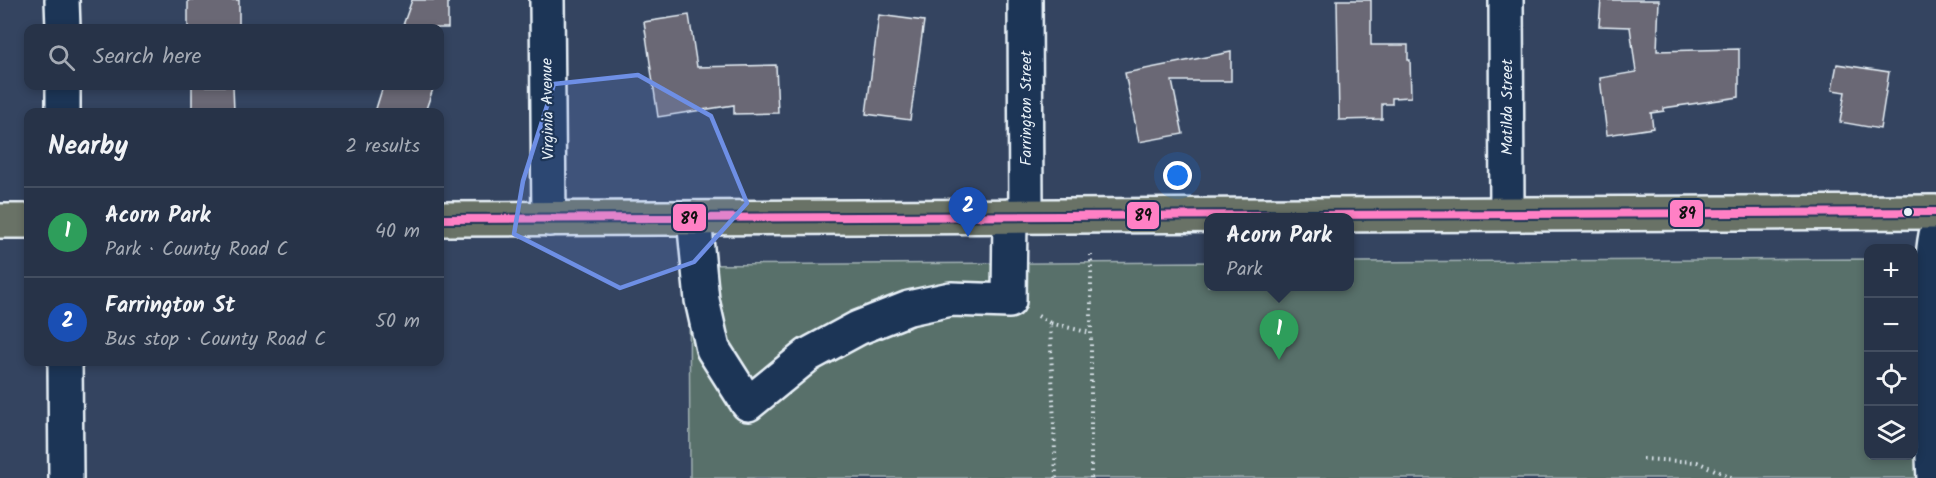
<!DOCTYPE html>
<meta charset="utf-8">
<style>
:root{--surface:#273348;--page:#2f3b4f;--text:#f1f3f6;--muted:#a4aab4;--line:#434e60;--accent:#e69b98}
body{margin:0;font-family:Kalam,sans-serif;background:var(--page);color:var(--text)}
.controls{position:absolute;right:18px;bottom:18px;display:grid;overflow:hidden;border-radius:12px;box-shadow:0 3px 9px #0003}
.controls button{width:54px;height:54px;display:grid;place-items:center;padding:0;border:0;border-bottom:2px solid var(--line);background:var(--surface);color:var(--text);font:30px sans-serif}
.you{position:absolute;left:1178px;top:176px;width:21px;height:21px;margin:-15px;border:4px solid #fff;border-radius:50%;background:#1a73e8;box-shadow:0 0 0 9px #1a73e833}
.badge{display:grid;place-items:center;width:39px;height:39px;border-radius:50%;background:var(--accent);color:#fff;font-size:20px;font-weight:700}
.pin{position:absolute;translate:-50% -50px;filter:drop-shadow(0 2px 3px #0008)}
.pin::after{content:'';position:absolute;top:32px;width:21px;height:18px;background:inherit;clip-path:polygon(0 0,100% 0,50% 100%)}
.popup{position:absolute;left:1204px;top:213px;width:150px;height:78px;box-sizing:border-box;display:grid;place-content:center;border-radius:12px;background:var(--surface);filter:drop-shadow(0 2px 4px #0005);font-size:20px;white-space:nowrap;color:var(--muted)}
.popup b{font-size:22px;color:var(--text)}
.popup::after{content:'';position:absolute;left:50%;top:100%;margin-left:-12px;border:12px solid transparent;border-top-color:var(--surface)}
.list{margin:0;padding:0;list-style:none}
h2{display:flex;justify-content:space-between;align-items:center;height:78px;margin:0;padding:0 24px;font-size:26px}
h2 small{font-size:20px;font-weight:400;color:var(--muted)}
.list li{display:grid;grid-template-columns:39px 1fr auto;gap:18px;align-items:center;box-sizing:border-box;height:90px;padding:0 24px;border-top:2px solid var(--line)}
.list b{display:block;font-size:22px;white-space:nowrap}
.list p{margin:0;font-size:20px;white-space:nowrap;color:var(--muted)}
.list em{font-size:20px;font-style:normal;color:var(--muted)}
.icon{flex:none;width:33px;height:33px;fill:none;stroke:currentColor;stroke-width:2;stroke-linecap:round;stroke-linejoin:round}
.map{position:relative;flex:none;width:1936px;height:478px;overflow:hidden}
.search{position:absolute;background:var(--surface);box-shadow:0 3px 9px #0003;left:24px;top:24px;width:420px;height:66px;display:flex;align-items:center;gap:15px;box-sizing:border-box;padding:0 21px;border-radius:12px;color:var(--muted);font-size:22px}
.panel{position:absolute;background:var(--surface);box-shadow:0 3px 9px #0003;left:24px;top:108px;width:420px;height:258px;border-radius:12px}
.map>svg:first-child{display:block}
.green{fill:#596f6b;stroke:#a0b0b2;stroke-width:1.5}
.building{fill:#6b6875;stroke:#e8f1f8;stroke-width:1.5}
.lines{fill:none;stroke-linecap:round;stroke-linejoin:round}
.minor-casing{stroke:#e8f1f8;stroke-width:38}
.major-casing{stroke:#e8f1f8;stroke-width:38}
.path{stroke:#e8f1f8;stroke-width:4;stroke-dasharray:1.5 4.5;stroke-linecap:butt}
.minor{stroke:#1d3557;stroke-width:33}
.major{stroke:#697266;stroke-width:33}
.bus-1-casing{stroke:#1d3557;stroke-width:12}
.bus-1{stroke:#ff80c5;stroke-width:8}
.marked{fill:#6e8fe5;fill-opacity:0.2;stroke:#6e8fe5;stroke-width:4.5;stroke-linejoin:round}
.bus-dot{fill:#e8f1f8;stroke:#1d3557;stroke-width:2}
.labels{text-anchor:middle;dominant-baseline:central;stroke-width:4.5;stroke-linejoin:round;paint-order:stroke}
.street-label{font-size:16px;fill:#e8f1f8;stroke:#1d3557}
.line-badge{stroke:#1d3557;stroke-width:2}
.pale-badge-label{font-size:16px;text-anchor:middle;font-weight:bold;fill:#111}
</style>
<div class="map">
<svg width="1936" height="478" viewBox="0 0 1936 478">
<rect width="100%" height="100%" fill="#344460"/>
<filter id="ink" filterUnits="userSpaceOnUse"><feTurbulence type="fractalNoise" baseFrequency=".0167" numOctaves="2"/><feDisplacementMap in="SourceGraphic" scale="12" xChannelSelector="R" yChannelSelector="G"/><feConvolveMatrix kernelMatrix="1 2 1 2 8 2 1 2 1" color-interpolation-filters="sRGB"/></filter>
<g filter="url(#ink)">
<!-- green -->
<polygon class="green" points="1868,259 1868,456 1914,456 1914,259 1936,259 1936,478 690,478 689,265 1208,262 1208,286 1350,286 1350,262"/>
<!-- building -->
<g class="building">
<rect x="188" y="0" width="51" height="28"/>
<polygon points="412,0 448,0 448,28 402,28"/>
<polygon points="1337,0 1371,0 1371,45 1408,45 1408,60 1410,60 1411,97 1392,98 1392,104 1382,104 1382,119 1339,120"/>
<polygon points="1601,0 1659,0 1657,51 1739,49 1739,97 1664,108 1664,111 1651,113 1653,128 1607,135 1600,78 1636,72 1630,27 1599,26"/>
<polygon points="689,15 697,67 776,65 778,113 734,114 734,105 658,117 644,22"/>
<polygon points="879,15 924,21 910,120 866,114"/>
<polygon points="1231,52 1231,81 1172,81 1183,134 1139,142 1125,73"/>
<polygon points="1837,64 1889,72 1880,129 1840,122 1845,92 1832,90"/>
<polygon points="192,86 233,86 234,112 192,112"/>
<polygon points="383,86 434,86 425,112 375,112"/>
</g>
<g class="lines">
<defs>
<g id="minor">
<polyline points="62,0 63,28"/>
<polyline points="547,0 549,219"/>
<polyline points="1025,0 1026,216"/>
<polyline points="1506,0 1507,214"/>
<polyline points="63,86 63,112"/>
<polyline points="694,218 702,300 713,349 748,404 808,355 858,328 909,308 951,299 1009,301 1010,216"/>
<polyline points="65,362 66,478"/>
<path d="M1934,478c-3,-49 -2,-98 -2,-147 1,-32 -2,-65 4,-96"/>
</g>
<g id="major">
<polyline points="440,219 1936,212"/>
<polyline points="0,221 28,221"/>
</g>
</defs>
<!-- minor casing -->
<use href="#minor" class="minor-casing"/>
<!-- major casing -->
<use href="#major" class="major-casing"/>
<!-- path -->
<g class="path">
<polyline points="1038,316 1050,323"/>
<polyline points="1643,459 1697,462 1733,478"/>
<polyline points="1056,478 1050,323 1091,333"/>
<polyline points="1091,478 1091,255"/>
</g>
<!-- minor -->
<use href="#minor" class="minor"/>
<!-- major -->
<use href="#major" class="major"/>
<defs>
<polyline id="bus-1" points="440,219 1936,212"/>
</defs>
<!-- bus-1 casing -->
<use href="#bus-1" class="bus-1-casing"/>
<!-- bus-1 -->
<use href="#bus-1" class="bus-1"/>
</g>
</g>
<!-- marked area -->
<path class="marked" d="M638,75l73,41 36,87 -53,59 -74,26 -106,-54 9,-53 31,-97z"/>
<!-- markers -->
<circle class="bus-dot" cx="1908" cy="212" r="5"/>
<g class="labels">
<!-- street labels -->
<g class="street-label">
<text transform="translate(1507 107) rotate(-90)">Matilda Street</text>
<text transform="translate(1026 108) rotate(-90)">Farrington Street</text>
<text transform="translate(548 109) rotate(-91)">Virginia Avenue</text>
</g>
</g>
<g class="line-badge">
<rect x="1669" y="199" width="35" height="29" rx="6" fill="#ff80c5"/>
<rect x="1126" y="201" width="34" height="29" rx="6" fill="#ff80c5"/>
<rect x="672" y="203" width="35" height="29" rx="6" fill="#ff80c5"/>
</g>
<g class="pale-badge-label">
<text x="1687" y="219">89</text>
<text x="1143" y="221">89</text>
<text x="689" y="224">89</text>
</g>
</svg>
<div class="controls">
<button>+</button>
<button>−</button>
<button><svg class="icon" aria-label="locate" viewBox="0 0 24 24"><circle cx="12" cy="12" r="6"/><path d="M12 2v4M12 18v4M2 12h4M18 12h4"/></svg></button>
<button><svg class="icon" aria-label="layers" viewBox="0 0 24 24"><path d="M12 4l9 5-9 5-9-5zM3 14l9 5 9-5"/></svg></button>
</div>
<div class="you"></div>
<div class="pin badge" style="left:1279px;top:360px;background:#2e9e5b">1</div>
<div class="popup"><b>Acorn Park</b>Park</div>
<div class="pin badge" style="left:968px;top:237px;background:#1a4fb4">2</div>
<div class="search"><svg class="icon" aria-label="search" viewBox="0 0 24 24"><circle cx="10" cy="10" r="6"/><path d="M15 15l6 6"/></svg>Search here</div>
<section class="panel">
<h2>Nearby<small>2 results</small></h2>
<ul class="list">
<li><span class="badge" style="background:#2e9e5b">1</span><div><b>Acorn Park</b><p>Park · County Road C</p></div><em>40 m</em></li>
<li><span class="badge" style="background:#1a4fb4">2</span><div><b>Farrington St</b><p>Bus stop · County Road C</p></div><em>50 m</em></li>
</ul>
</section>
</div>
